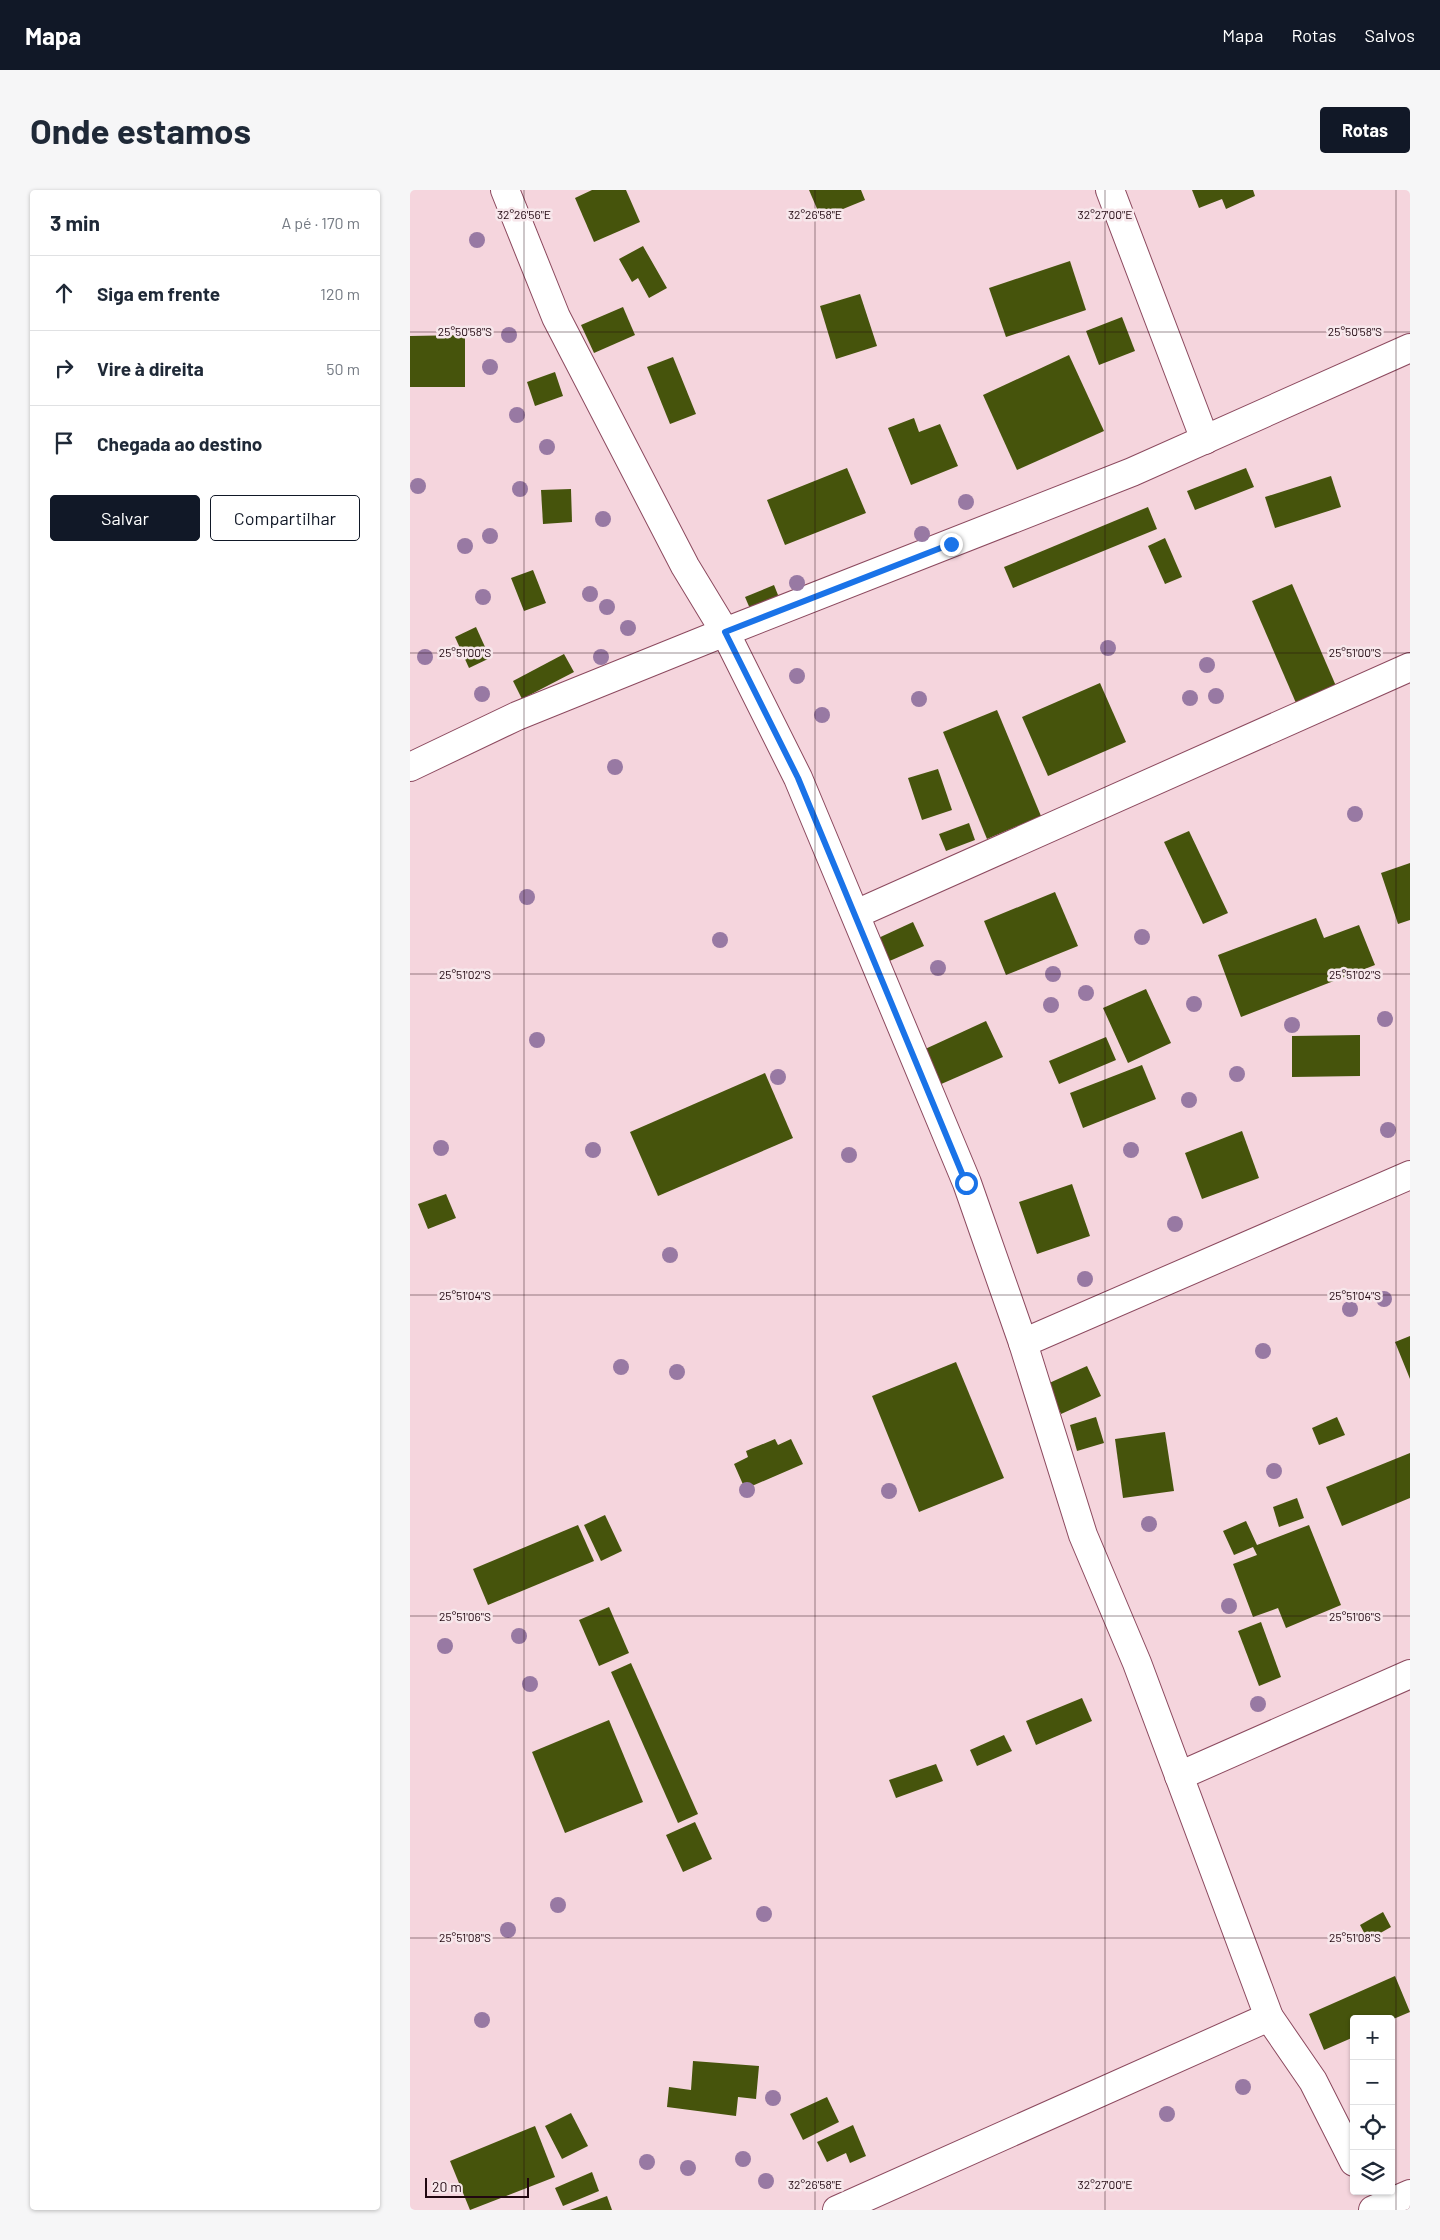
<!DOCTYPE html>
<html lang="pt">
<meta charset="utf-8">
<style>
:root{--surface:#fff;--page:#f6f6f7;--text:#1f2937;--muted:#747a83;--line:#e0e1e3;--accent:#111827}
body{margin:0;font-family:Barlow,sans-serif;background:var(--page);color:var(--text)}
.controls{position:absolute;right:15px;bottom:15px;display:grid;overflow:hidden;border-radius:5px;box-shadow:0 1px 4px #0004}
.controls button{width:45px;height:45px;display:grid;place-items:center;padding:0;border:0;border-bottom:1px solid var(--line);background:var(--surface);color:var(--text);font:25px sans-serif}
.scale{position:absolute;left:15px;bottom:12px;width:104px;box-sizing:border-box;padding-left:5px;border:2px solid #210710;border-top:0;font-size:14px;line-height:18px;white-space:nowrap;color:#210710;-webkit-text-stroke:4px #f7e7eb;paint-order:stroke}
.stop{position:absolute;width:15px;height:15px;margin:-11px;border:4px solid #1a73e8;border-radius:50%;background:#fff}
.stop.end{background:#1a73e8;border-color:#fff;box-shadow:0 1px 5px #0008}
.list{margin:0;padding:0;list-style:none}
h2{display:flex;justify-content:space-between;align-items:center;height:65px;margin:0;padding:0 20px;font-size:21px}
h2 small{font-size:16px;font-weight:400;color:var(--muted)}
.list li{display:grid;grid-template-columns:32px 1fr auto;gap:15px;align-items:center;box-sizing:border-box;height:75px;padding:0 20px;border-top:1px solid var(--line)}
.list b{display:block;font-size:19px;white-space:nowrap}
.list em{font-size:16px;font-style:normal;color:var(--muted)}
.actions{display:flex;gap:10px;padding:15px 20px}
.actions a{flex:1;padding:11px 0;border:1px solid var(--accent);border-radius:5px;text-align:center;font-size:18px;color:var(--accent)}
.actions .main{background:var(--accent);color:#fff}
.icon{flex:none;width:28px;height:28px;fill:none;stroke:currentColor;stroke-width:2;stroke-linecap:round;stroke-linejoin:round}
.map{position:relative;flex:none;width:1000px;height:2020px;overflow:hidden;border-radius:5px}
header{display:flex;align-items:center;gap:30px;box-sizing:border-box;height:70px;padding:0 25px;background:var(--accent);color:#fff}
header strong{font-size:24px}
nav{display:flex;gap:28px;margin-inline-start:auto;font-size:18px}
.intro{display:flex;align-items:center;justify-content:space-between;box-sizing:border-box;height:120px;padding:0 30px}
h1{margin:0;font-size:35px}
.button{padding:12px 22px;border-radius:5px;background:var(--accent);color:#fff;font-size:18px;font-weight:700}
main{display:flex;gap:30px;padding:0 30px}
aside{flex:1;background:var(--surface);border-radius:5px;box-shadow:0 1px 4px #0004}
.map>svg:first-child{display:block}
.building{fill:#46540c}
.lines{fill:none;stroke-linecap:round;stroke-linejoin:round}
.minor-casing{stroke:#8c4a5f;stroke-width:30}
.minor{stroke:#fff;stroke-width:28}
.tree{fill:#9879a3}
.route{stroke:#1a73e8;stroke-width:6}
.ticks{fill:none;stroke:#210710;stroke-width:1;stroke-opacity:0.45}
.ticks-label{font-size:12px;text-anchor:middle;fill:#210710;stroke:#f7e7eb;stroke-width:5;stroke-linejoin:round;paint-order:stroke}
</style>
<header>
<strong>Mapa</strong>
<nav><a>Mapa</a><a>Rotas</a><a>Salvos</a></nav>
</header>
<div class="intro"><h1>Onde estamos</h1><a class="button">Rotas</a></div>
<main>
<aside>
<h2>3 min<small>A pé · 170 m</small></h2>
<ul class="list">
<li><svg class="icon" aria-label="ahead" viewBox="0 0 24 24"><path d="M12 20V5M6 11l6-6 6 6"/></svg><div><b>Siga em frente</b></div><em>120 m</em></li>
<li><svg class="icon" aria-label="right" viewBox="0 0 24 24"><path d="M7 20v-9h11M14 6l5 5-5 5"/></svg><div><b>Vire à direita</b></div><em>50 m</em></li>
<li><svg class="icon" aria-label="arrive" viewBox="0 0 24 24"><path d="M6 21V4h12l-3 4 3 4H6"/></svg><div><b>Chegada ao destino</b></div></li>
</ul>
<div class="actions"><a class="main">Salvar</a><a>Compartilhar</a></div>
</aside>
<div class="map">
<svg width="1000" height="2020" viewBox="0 0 1000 2020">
<rect width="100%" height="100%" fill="#f5d5dd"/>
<!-- building -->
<g class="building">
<polygon points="182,0 216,0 230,32 184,52 165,8"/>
<polygon points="399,0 451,0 455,10 411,28"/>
<polygon points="782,0 843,0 845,6 816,19 812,9 789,18"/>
<polygon points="233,56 257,98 239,108 228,88 222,92 209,69"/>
<polygon points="660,71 676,120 596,147 579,98"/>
<polygon points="450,104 467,156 426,169 410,116"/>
<polygon points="213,117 225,145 184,163 171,135"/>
<polygon points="712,127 725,161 689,175 676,141"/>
<polygon points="55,145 55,197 0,197 0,146"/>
<polygon points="659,165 694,241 607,280 573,205"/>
<polygon points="263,167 286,224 260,234 237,177"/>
<polygon points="145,182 153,206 125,216 117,192"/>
<polygon points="504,228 509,242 530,234 548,276 501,295 478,238"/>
<polygon points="437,278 456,323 375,355 357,310"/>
<polygon points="836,278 844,297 785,320 777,301"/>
<polygon points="921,286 931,317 865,338 855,307"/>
<polygon points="161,299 162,332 133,334 131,300"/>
<polygon points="738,317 747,339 603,398 594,377"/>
<polygon points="755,348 772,387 755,394 738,356"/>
<polygon points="123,380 136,413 114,421 101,388"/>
<polygon points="882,394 926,496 886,513 842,411"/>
<polygon points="364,395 370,410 341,421 335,407"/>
<polygon points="66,437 80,468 59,478 45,447"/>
<polygon points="154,464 164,482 112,509 103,491"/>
<polygon points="690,493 716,552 638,586 612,527"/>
<polygon points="587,520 631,626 577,649 533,542"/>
<polygon points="528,579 542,620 512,630 498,588"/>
<polygon points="559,633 565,650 536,661 529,644"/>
<polygon points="779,641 818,723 793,734 754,652"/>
<polygon points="1000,673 1000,730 988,734 971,683"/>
<polygon points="645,702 668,756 596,785 574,731"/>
<polygon points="906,728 914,748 949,735 965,775 831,827 808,765"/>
<polygon points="503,732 514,756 475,773 464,750"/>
<polygon points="736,799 761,853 718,873 693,818"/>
<polygon points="576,831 593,867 529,895 513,860"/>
<polygon points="950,845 950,886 882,887 882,846"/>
<polygon points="696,847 706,870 649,894 639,871"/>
<polygon points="732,875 746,909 673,938 660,903"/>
<polygon points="355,883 383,948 248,1006 220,942"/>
<polygon points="832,941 849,988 792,1009 775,963"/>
<polygon points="662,994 680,1046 627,1064 609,1012"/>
<polygon points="36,1004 46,1028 18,1039 8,1014"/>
<polygon points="1000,1146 1000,1189 985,1152"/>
<polygon points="546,1172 594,1288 509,1322 462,1206"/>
<polygon points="677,1176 691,1206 651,1224 637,1194"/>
<polygon points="686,1227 694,1253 667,1261 660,1235"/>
<polygon points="927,1227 935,1245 909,1255 902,1238"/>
<polygon points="755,1242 764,1301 713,1308 705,1249"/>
<polygon points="365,1249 368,1255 381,1249 393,1274 335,1299 324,1274 338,1267 336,1261"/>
<polygon points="1000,1263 1000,1308 932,1336 916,1297"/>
<polygon points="887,1308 894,1328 869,1337 863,1317"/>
<polygon points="195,1325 212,1361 191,1371 174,1335"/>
<polygon points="836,1331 847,1355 899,1335 931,1415 876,1438 868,1418 843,1427 823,1374 847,1365 843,1357 824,1365 813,1341"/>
<polygon points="168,1335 184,1371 78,1415 63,1379"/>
<polygon points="199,1417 219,1463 189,1476 169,1430"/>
<polygon points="851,1432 871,1487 849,1496 828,1441"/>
<polygon points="221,1473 288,1624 268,1633 201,1482"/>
<polygon points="672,1508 682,1531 626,1555 616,1531"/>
<polygon points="199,1530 233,1612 155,1643 122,1562"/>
<polygon points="594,1545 602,1561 567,1576 560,1560"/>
<polygon points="526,1574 533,1591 486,1608 479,1590"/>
<polygon points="285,1632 302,1669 273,1682 256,1645"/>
<polygon points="973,1722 981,1737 958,1750 950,1735"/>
<polygon points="985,1786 1000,1822 981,1830 944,1829 944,1847 914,1860 899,1824"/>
<polygon points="283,1871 349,1876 346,1909 328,1907 326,1926 257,1917 259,1897 281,1900"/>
<polygon points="417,1907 429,1932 393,1950 380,1924"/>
<polygon points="161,1923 178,1956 152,1969 135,1936"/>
<polygon points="443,1935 456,1966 440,1973 436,1963 417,1972 407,1952"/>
<polygon points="125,1936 145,1987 60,2020 40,1971"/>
<polygon points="182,1982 189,2001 153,2016 145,1998"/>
<polygon points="197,2006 202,2020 160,2020"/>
</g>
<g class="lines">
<defs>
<g id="minor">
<polyline points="95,0 146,127 275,376 315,442 388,588 557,993 613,1153 673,1345 727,1473 859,1827 903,1891 944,1972"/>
<polyline points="700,0 795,250"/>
<polyline points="0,577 107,526 315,442 722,282 1000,158"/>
<polyline points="446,724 1000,477"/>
<polyline points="613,1153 1000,985"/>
<polyline points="769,1586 1000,1484"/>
<polyline points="427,2020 859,1827"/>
<polyline points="963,2020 1000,2004"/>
</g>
</defs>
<!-- minor casing -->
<use href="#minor" class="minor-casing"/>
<!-- minor -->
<use href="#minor" class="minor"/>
</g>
<!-- trees -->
<g class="tree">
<circle cx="67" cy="50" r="8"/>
<circle cx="99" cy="145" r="8"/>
<circle cx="80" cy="177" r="8"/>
<circle cx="107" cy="225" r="8"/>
<circle cx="137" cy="257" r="8"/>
<circle cx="8" cy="296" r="8"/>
<circle cx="110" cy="299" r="8"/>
<circle cx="556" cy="312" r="8"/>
<circle cx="193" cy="329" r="8"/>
<circle cx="512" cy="344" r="8"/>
<circle cx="80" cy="346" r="8"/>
<circle cx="55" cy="356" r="8"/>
<circle cx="387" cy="393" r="8"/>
<circle cx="180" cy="404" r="8"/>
<circle cx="73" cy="407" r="8"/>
<circle cx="197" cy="417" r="8"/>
<circle cx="218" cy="438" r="8"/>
<circle cx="698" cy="458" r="8"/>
<circle cx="15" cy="467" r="8"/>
<circle cx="191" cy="467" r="8"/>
<circle cx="797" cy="475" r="8"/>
<circle cx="387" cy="486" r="8"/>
<circle cx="72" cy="504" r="8"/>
<circle cx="806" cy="506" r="8"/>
<circle cx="780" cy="508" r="8"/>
<circle cx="509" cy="509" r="8"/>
<circle cx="412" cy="525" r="8"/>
<circle cx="205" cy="577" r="8"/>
<circle cx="945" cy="624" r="8"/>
<circle cx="117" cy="707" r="8"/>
<circle cx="732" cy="747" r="8"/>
<circle cx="310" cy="750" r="8"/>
<circle cx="528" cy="778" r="8"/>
<circle cx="643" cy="784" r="8"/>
<circle cx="676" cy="803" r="8"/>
<circle cx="784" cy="814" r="8"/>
<circle cx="641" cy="815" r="8"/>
<circle cx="975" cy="829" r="8"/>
<circle cx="882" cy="835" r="8"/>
<circle cx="127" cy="850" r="8"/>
<circle cx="827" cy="884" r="8"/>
<circle cx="368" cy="887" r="8"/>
<circle cx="779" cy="910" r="8"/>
<circle cx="978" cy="940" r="8"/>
<circle cx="31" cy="958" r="8"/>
<circle cx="183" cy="960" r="8"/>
<circle cx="721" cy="960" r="8"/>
<circle cx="439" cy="965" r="8"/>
<circle cx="765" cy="1034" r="8"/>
<circle cx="260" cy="1065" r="8"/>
<circle cx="675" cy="1089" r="8"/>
<circle cx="974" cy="1109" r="8"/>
<circle cx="940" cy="1119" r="8"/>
<circle cx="853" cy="1161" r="8"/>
<circle cx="211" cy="1177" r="8"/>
<circle cx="267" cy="1182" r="8"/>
<circle cx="864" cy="1281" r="8"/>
<circle cx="337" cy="1300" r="8"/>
<circle cx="479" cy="1301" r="8"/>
<circle cx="739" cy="1334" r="8"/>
<circle cx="819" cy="1416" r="8"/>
<circle cx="109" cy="1446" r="8"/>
<circle cx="35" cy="1456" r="8"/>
<circle cx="120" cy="1494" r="8"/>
<circle cx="848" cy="1514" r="8"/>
<circle cx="148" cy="1715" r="8"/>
<circle cx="354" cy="1724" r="8"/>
<circle cx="98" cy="1740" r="8"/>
<circle cx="72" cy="1830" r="8"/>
<circle cx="833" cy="1897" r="8"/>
<circle cx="363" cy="1908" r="8"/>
<circle cx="757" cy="1924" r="8"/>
<circle cx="333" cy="1969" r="8"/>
<circle cx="237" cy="1972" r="8"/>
<circle cx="278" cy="1978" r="8"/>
<circle cx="356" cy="1991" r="8"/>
</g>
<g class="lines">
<!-- route -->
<polyline class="route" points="541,354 315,442 388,588 556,993"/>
</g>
<!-- ticks -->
<path class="ticks" d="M114,0v2020M405,0v2020M695,0v2020M986,0v2020M0,142h1000M0,463h1000M0,784h1000M0,1105h1000M0,1426h1000M0,1748h1000"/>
<g class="ticks-label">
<text x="114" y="29">32°26'56"E</text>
<text x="405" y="29">32°26'58"E</text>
<text x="695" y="29">32°27'00"E</text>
<text x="55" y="146">25°50'58"S</text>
<text x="945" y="146">25°50'58"S</text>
<text x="55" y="467">25°51'00"S</text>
<text x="945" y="467">25°51'00"S</text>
<text x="55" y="789">25°51'02"S</text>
<text x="945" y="789">25°51'02"S</text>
<text x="55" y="1110">25°51'04"S</text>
<text x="945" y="1110">25°51'04"S</text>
<text x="55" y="1431">25°51'06"S</text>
<text x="945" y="1431">25°51'06"S</text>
<text x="55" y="1752">25°51'08"S</text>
<text x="945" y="1752">25°51'08"S</text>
<text x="405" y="1999">32°26'58"E</text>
<text x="695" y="1999">32°27'00"E</text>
</g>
</svg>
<div class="controls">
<button>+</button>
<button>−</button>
<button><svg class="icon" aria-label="locate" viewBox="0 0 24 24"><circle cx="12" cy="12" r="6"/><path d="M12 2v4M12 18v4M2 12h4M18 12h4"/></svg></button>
<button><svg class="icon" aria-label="layers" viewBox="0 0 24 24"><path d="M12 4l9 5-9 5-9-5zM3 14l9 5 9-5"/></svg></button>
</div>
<div class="scale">20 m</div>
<div class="stop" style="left:556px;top:993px"></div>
<div class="stop end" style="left:541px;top:354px"></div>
</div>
</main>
